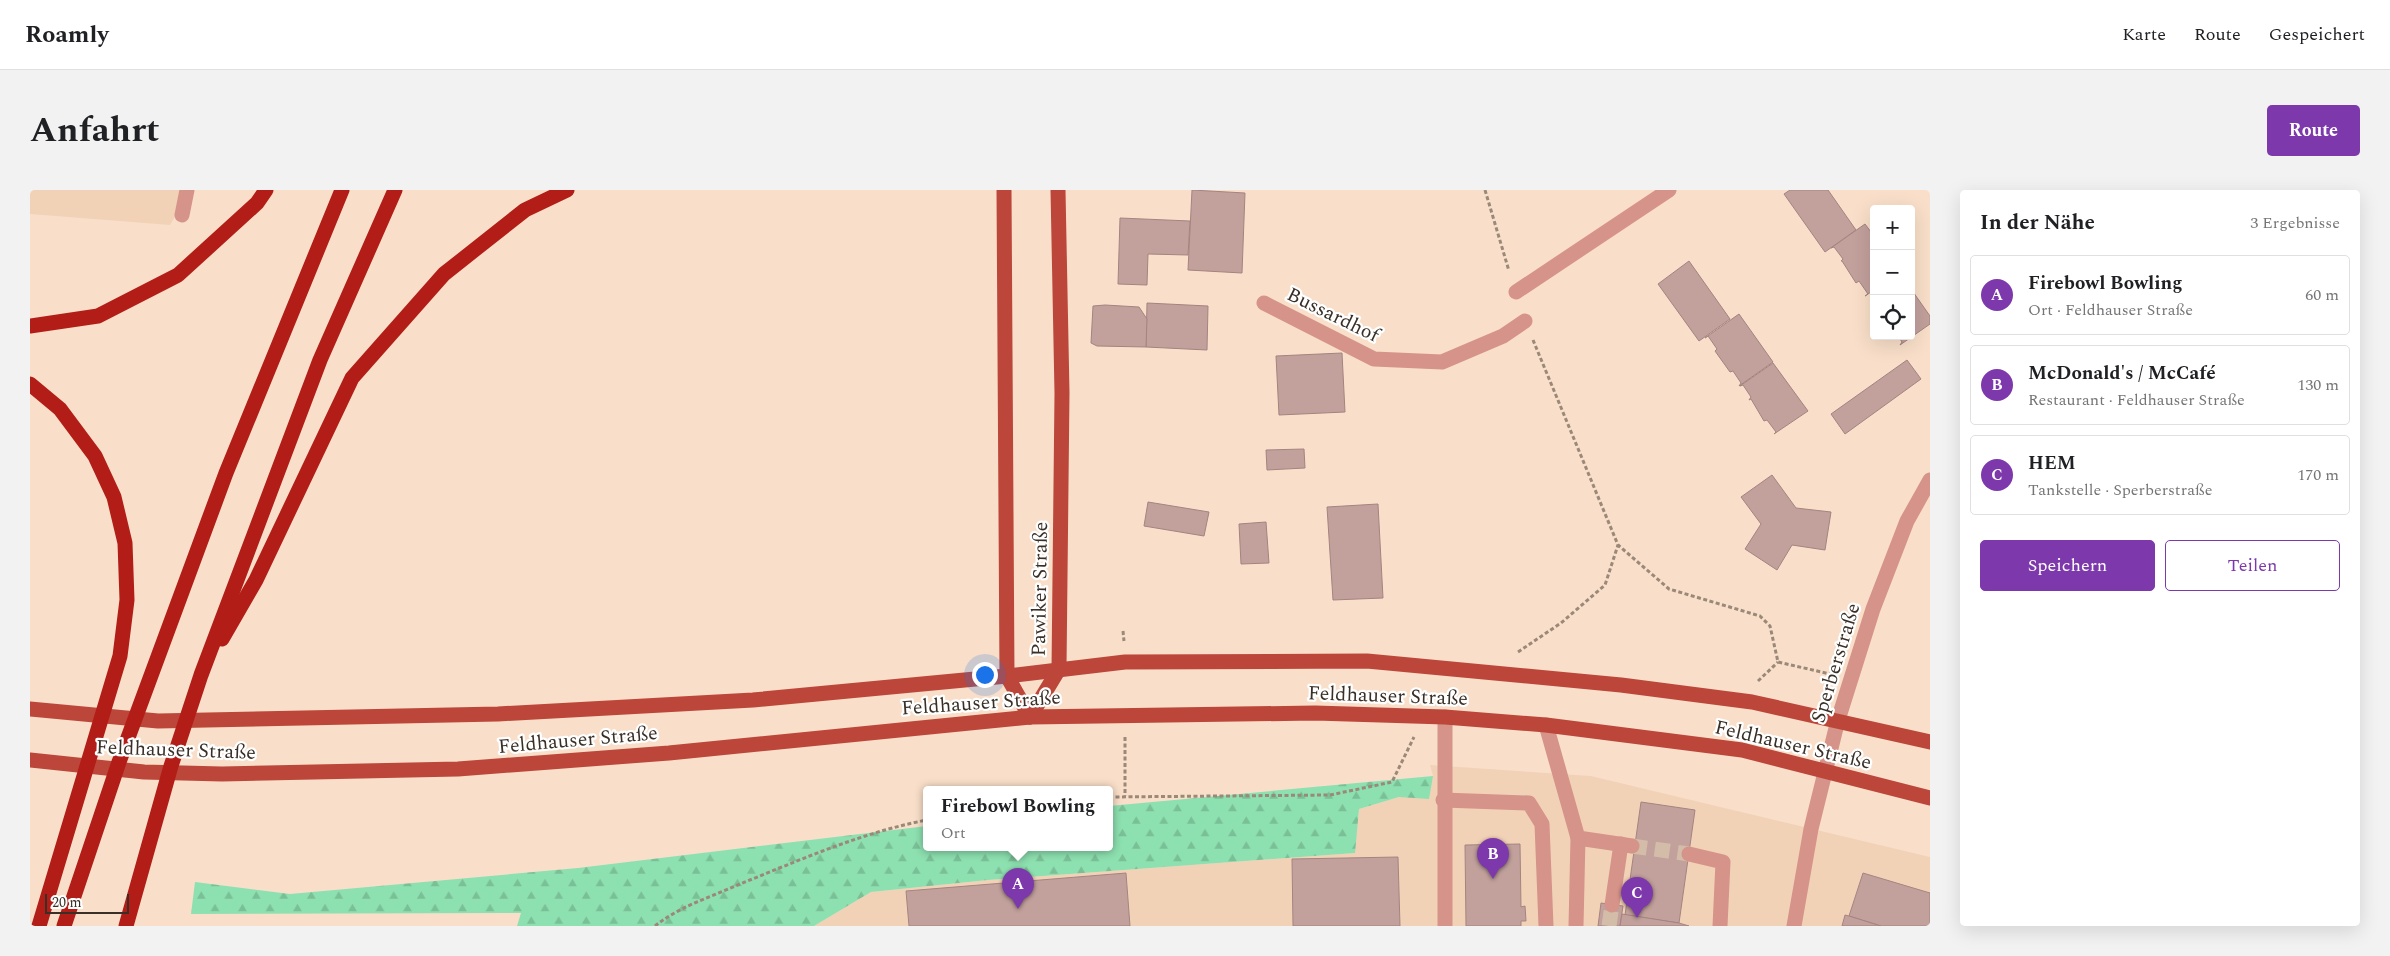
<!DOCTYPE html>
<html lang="de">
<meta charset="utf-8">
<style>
:root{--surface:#fff;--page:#f2f2f2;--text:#202124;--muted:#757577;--line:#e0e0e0;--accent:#7d39ac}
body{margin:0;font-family:Spectral,serif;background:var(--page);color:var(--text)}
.controls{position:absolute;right:15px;top:15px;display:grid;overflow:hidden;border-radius:5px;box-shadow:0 5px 20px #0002}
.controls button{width:45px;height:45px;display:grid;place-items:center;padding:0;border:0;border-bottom:1px solid var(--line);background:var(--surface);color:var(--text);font:25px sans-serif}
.scale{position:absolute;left:15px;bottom:12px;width:84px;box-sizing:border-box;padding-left:5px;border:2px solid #392f26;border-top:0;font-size:14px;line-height:18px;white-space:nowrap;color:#392f26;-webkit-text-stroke:4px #fff;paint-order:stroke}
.you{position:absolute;left:954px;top:484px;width:18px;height:18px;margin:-12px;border:4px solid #fff;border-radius:50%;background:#1a73e8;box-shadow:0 0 0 8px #1a73e833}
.badge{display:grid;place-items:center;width:32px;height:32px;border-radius:50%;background:var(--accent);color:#fff;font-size:16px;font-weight:700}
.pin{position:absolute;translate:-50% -41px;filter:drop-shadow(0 1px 2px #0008)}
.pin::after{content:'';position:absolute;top:26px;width:18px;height:15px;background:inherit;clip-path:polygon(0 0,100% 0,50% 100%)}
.popup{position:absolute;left:893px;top:596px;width:190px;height:65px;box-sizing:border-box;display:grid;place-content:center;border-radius:5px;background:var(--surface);filter:drop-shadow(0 1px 4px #0005);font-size:16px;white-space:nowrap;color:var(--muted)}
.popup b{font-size:19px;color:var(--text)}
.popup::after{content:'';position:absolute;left:50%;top:100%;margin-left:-10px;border:10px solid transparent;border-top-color:var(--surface)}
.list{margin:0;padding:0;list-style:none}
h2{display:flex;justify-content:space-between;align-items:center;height:65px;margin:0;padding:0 20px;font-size:21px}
h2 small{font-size:16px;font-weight:400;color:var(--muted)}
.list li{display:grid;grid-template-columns:32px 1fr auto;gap:15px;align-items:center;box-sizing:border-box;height:80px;margin:0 10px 10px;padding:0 10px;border:1px solid var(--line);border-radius:5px}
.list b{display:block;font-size:19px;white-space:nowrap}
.list p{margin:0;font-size:16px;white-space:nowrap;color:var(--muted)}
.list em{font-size:16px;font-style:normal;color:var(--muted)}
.actions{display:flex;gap:10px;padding:15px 20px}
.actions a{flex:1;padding:11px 0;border:1px solid var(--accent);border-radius:5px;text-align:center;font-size:18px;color:var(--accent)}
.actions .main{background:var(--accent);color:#fff}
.icon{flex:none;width:28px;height:28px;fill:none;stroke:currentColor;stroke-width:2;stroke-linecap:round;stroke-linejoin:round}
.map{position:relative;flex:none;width:1900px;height:736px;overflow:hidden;border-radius:5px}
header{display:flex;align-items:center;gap:30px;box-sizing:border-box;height:70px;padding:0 25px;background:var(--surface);border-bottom:1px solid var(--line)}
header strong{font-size:24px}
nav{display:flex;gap:28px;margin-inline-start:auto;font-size:18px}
.intro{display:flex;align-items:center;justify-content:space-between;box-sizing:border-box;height:120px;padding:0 30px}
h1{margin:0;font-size:35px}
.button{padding:12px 22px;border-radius:5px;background:var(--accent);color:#fff;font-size:18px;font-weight:700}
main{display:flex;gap:30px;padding:0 30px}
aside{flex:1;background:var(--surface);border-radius:5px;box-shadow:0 5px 20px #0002}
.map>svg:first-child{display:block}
.built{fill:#f2d2b7}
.forest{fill:url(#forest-firs)}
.building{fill:#c2a09c;stroke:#a58480}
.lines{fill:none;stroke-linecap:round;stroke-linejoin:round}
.minor-tunnel{stroke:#d3bca8;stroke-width:15;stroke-dasharray:15 8;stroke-linecap:butt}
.path{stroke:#9a8879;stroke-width:3;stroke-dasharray:4 2.5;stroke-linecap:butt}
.minor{stroke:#d69389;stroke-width:15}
.major{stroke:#bd463a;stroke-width:15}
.highway{stroke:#b21e17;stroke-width:15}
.labels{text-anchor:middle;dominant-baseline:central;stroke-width:4.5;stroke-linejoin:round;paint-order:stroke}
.street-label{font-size:20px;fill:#392f26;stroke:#fff}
</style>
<header>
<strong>Roamly</strong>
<nav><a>Karte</a><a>Route</a><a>Gespeichert</a></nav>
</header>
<div class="intro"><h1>Anfahrt</h1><a class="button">Route</a></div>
<main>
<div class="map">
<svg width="1900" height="736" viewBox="0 0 1900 736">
<defs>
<pattern id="forest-firs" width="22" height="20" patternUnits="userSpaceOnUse" patternTransform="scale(1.25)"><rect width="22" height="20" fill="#8de0b0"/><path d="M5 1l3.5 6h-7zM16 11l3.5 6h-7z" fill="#7ac097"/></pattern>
</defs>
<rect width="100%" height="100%" fill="#f9dfc9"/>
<!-- built -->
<g class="built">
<polygon points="0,0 161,0 140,35 0,24"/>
<polygon points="1400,575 1561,586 1900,667 1900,736 784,736 841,702 958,690 1324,663 1329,619 1369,607 1403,586"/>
</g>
<!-- forest -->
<polygon class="forest" points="1403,586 1399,609 1369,607 1329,619 1325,663 958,690 841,702 784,736 487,736 491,723 161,724 165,692 260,704 548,678 897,636 897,658 1079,658 1079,616"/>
<!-- building -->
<g class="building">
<polygon points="1162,0 1215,3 1212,83 1158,80"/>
<polygon points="1760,0 1798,0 1826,40 1795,62 1754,4"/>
<polygon points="1090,28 1160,31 1158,65 1118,64 1117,95 1088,94"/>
<polygon points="1835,34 1844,46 1844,100 1835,106 1838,104 1829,91 1826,93 1812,71 1811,71 1813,69 1804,57 1801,58"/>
<polygon points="1659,71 1700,129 1669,151 1628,94"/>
<polygon points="1881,99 1900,126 1900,134 1870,155 1872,152 1868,146 1881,146"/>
<polygon points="1117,113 1178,116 1177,160 1116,157"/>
<polygon points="1075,115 1109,117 1117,129 1116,157 1067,156 1061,153 1063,116"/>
<polygon points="1709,124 1743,172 1709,196 1711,193 1703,181 1700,182 1685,161 1687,159 1678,146 1675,148"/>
<polygon points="1312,163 1315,222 1249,225 1246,166"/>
<polygon points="1877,170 1891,189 1815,244 1801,224"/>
<polygon points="1743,173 1778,221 1744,244 1746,242 1737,230 1734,231 1721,209 1719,210 1721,207 1713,195 1710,196"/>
<polygon points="1274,259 1275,278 1237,280 1236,260"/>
<polygon points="1742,285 1766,318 1801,322 1795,360 1762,355 1747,380 1715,359 1731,334 1711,307"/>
<polygon points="1118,312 1179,322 1174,346 1114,336"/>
<polygon points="1348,314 1353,408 1303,410 1297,317"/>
<polygon points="1236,332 1239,373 1211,374 1209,334"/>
<polygon points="1611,612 1665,620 1649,733 1595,725"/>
<polygon points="1490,654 1491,717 1495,716 1496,731 1491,731 1491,736 1436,736 1435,655"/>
<polygon points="1368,667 1370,736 1263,736 1262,669"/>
<polygon points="1096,683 1100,736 879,736 876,701"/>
<polygon points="1833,683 1900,703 1900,736 1851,736 1819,726"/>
<polygon points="1571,713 1593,716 1590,736 1568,736"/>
<polygon points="1592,724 1649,733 1659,736 1590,736"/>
<polygon points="1815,725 1819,726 1851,736 1812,736"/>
</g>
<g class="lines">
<!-- minor-tunnel -->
<g class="minor-tunnel">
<polyline points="1602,656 1659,664"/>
<polyline points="1579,736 1582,715"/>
</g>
<!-- path -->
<g class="path">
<polyline points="1455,0 1479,81"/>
<polyline points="1503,150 1588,355 1639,399 1730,426 1740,436 1748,472 1800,484"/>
<polyline points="1093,441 1094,451"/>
<polyline points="1488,462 1531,433 1575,395 1588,355"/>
<polyline points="1728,491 1748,472"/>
<polyline points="1095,547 1095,606"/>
<polyline points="1079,607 1300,605 1362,592 1384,547"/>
<path d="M625,736c25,-20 56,-29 85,-42 60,-24 123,-52 187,-64"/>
</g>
<!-- minor -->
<g class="minor">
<polyline points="152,25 157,0"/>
<polyline points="1486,102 1639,0"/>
<polyline points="1234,113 1344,169 1412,172 1473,146 1495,131"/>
<polyline points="1415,527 1415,736"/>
<polyline points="1516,535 1548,648 1602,656"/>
<polyline points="1413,610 1499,613 1512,634 1516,736"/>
<polyline points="1659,664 1693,672 1690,736"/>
<polyline points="1582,715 1591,654"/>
<polyline points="1546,736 1548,648"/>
<polyline points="1764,736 1781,639 1808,530 1843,419 1877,331 1900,290"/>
</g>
<!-- major -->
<g class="major">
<polyline points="974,0 977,486 1000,527"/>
<polyline points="0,519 128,531 468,524 723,510 977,486 1095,472 1337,471 1591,495 1722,512 1900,552"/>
<polyline points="1000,527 1029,479 1032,203 1028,0"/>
<polyline points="0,570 114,582 192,584 428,579 639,563 1000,527 1285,523 1415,527 1516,535 1712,560 1900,608"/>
</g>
<!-- highway -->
<g class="highway">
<polyline points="0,136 68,126 148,85 227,13 236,0"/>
<polyline points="0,194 30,219 65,266 84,307 95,353 97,410 90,466 9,736"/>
<polyline points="192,449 226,390 322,188 414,84 495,20 537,0"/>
<polyline points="34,736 89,572 196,283 312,0"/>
<polyline points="96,736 141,576 171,485 290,170 365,0"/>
</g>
</g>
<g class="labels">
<!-- street labels -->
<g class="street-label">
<text transform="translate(1303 125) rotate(26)">Bussardhof</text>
<text transform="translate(1010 399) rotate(-89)">Pawiker Straße</text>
<text transform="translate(1806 473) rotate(-73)">Sperberstraße</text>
<text transform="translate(1358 506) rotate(2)">Feldhauser Straße</text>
<text transform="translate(951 513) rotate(-4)">Feldhauser Straße</text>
<text transform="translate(548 550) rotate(-5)">Feldhauser Straße</text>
<text transform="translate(1763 555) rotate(13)">Feldhauser Straße</text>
<text transform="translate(146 560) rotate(2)">Feldhauser Straße</text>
</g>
</g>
</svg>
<div class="controls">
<button>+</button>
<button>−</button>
<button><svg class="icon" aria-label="locate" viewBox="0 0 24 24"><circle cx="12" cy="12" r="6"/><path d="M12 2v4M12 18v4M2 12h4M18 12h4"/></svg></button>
</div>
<div class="scale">20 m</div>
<div class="you"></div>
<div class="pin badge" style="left:988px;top:719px">A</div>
<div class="popup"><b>Firebowl Bowling</b>Ort</div>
<div class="pin badge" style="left:1463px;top:689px">B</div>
<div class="pin badge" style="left:1607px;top:728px">C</div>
</div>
<aside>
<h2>In der Nähe<small>3 Ergebnisse</small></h2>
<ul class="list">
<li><span class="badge">A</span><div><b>Firebowl Bowling</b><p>Ort · Feldhauser Straße</p></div><em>60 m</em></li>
<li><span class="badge">B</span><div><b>McDonald's / McCafé</b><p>Restaurant · Feldhauser Straße</p></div><em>130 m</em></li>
<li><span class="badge">C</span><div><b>HEM</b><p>Tankstelle · Sperberstraße</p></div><em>170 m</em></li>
</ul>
<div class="actions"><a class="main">Speichern</a><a>Teilen</a></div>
</aside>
</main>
